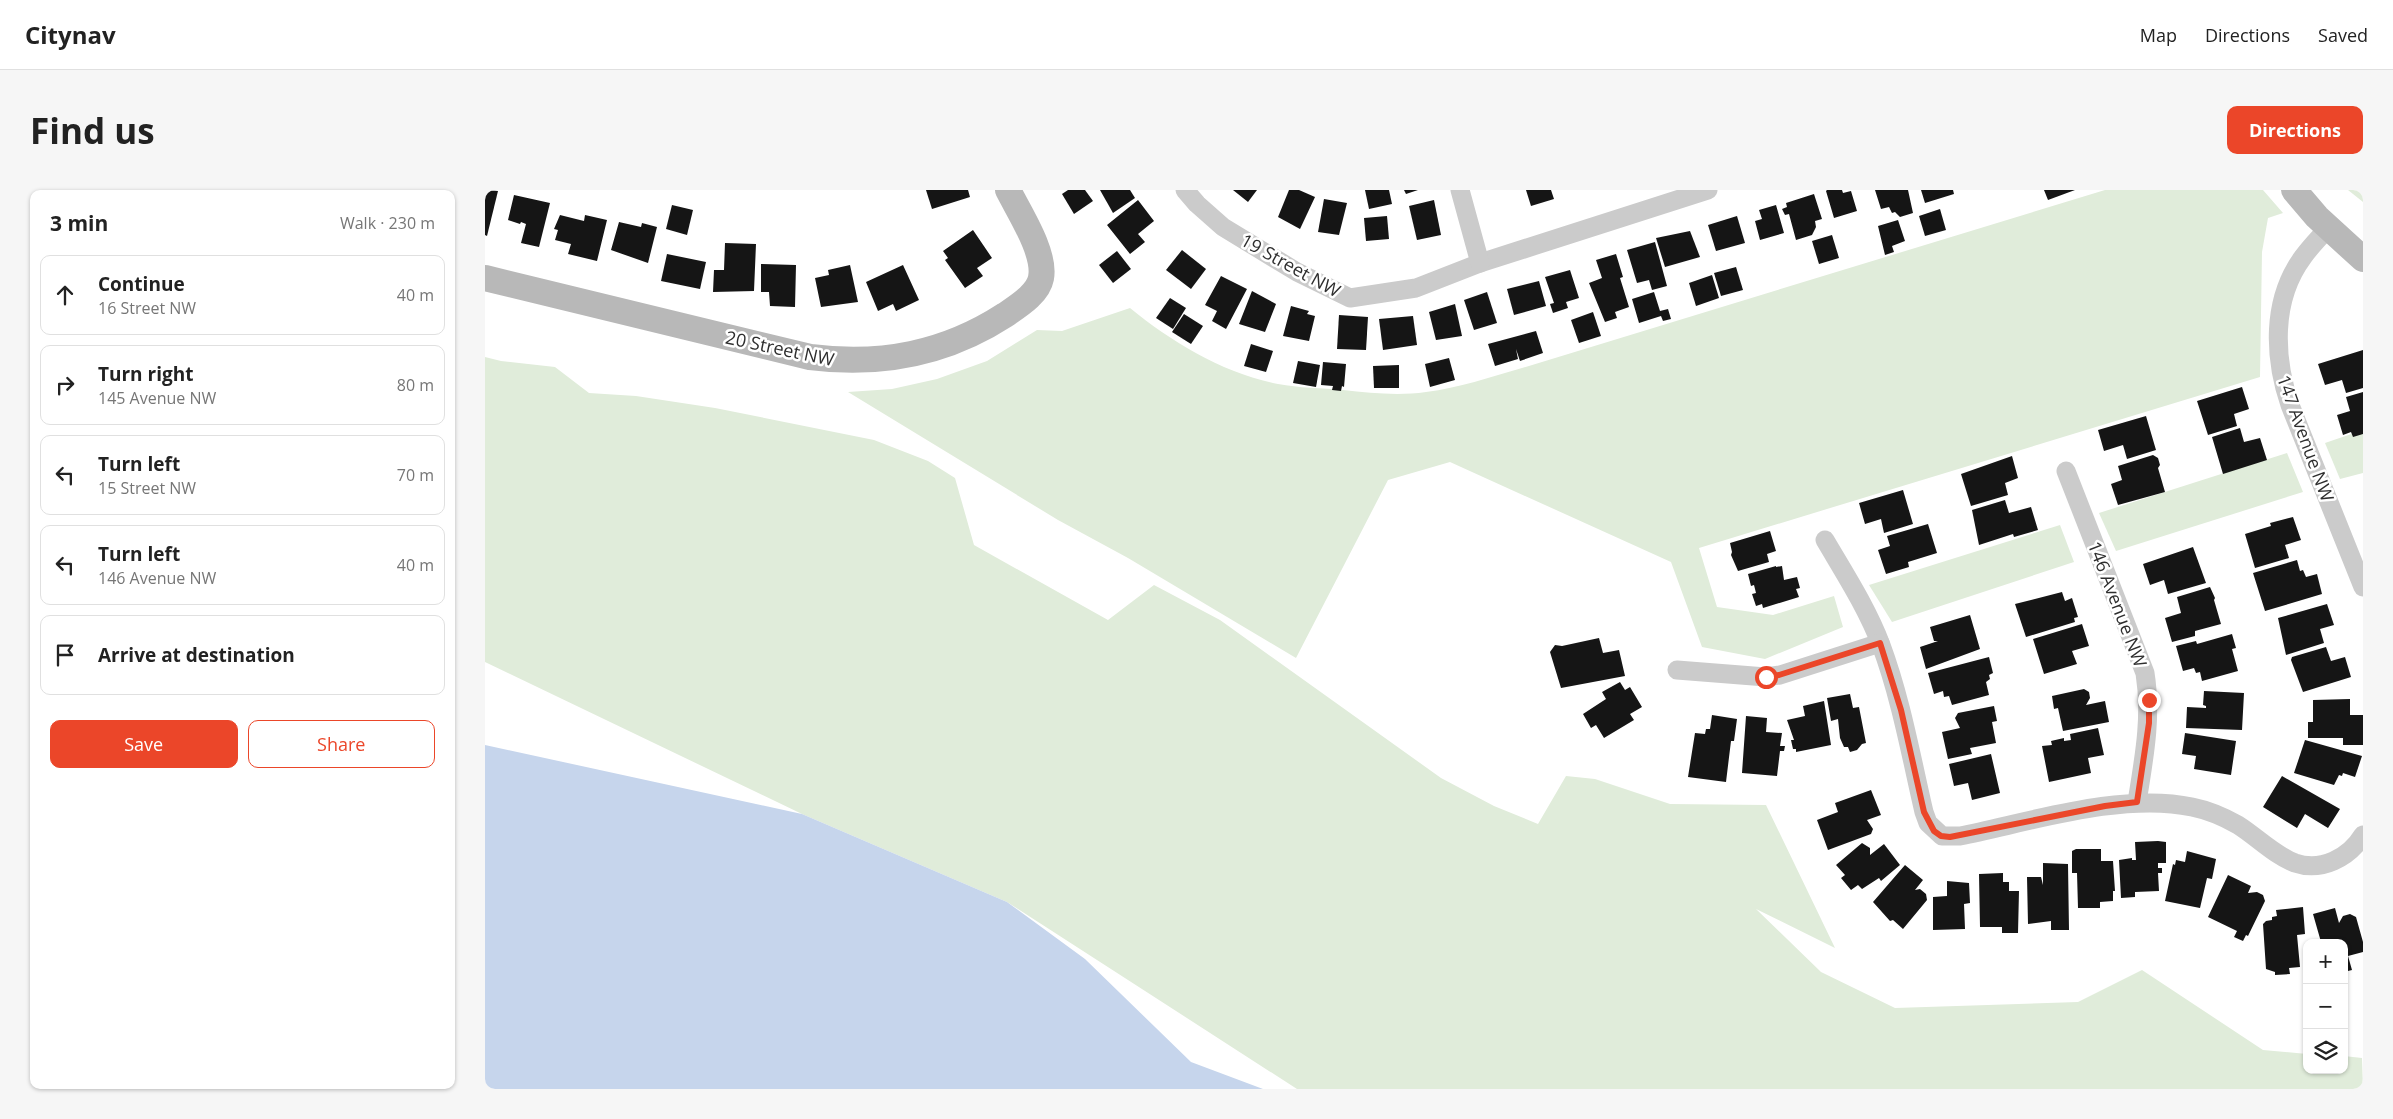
<!DOCTYPE html>
<meta charset="utf-8">
<style>
:root{--surface:#fff;--page:#f6f6f6;--text:#222;--muted:#767676;--line:#e0e0e0;--accent:#eb4629}
body{margin:0;font-family:"Open Sans",sans-serif;background:var(--page);color:var(--text)}
.controls{position:absolute;right:15px;bottom:15px;display:grid;overflow:hidden;border-radius:10px;box-shadow:0 1px 4px #0004}
.controls button{width:45px;height:45px;display:grid;place-items:center;padding:0;border:0;border-bottom:1px solid var(--line);background:var(--surface);color:var(--text);font:25px sans-serif}
.stop{position:absolute;width:15px;height:15px;margin:-11px;border:4px solid #eb4629;border-radius:50%;background:#fff}
.stop.end{background:#eb4629;border-color:#fff;box-shadow:0 1px 5px #0008}
.list{margin:0;padding:0;list-style:none}
h2{display:flex;justify-content:space-between;align-items:center;height:65px;margin:0;padding:0 20px;font-size:21px}
h2 small{font-size:16px;font-weight:400;color:var(--muted)}
.list li{display:grid;grid-template-columns:32px 1fr auto;gap:15px;align-items:center;box-sizing:border-box;height:80px;margin:0 10px 10px;padding:0 10px;border:1px solid var(--line);border-radius:10px}
.list b{display:block;font-size:19px;white-space:nowrap}
.list p{margin:0;font-size:16px;white-space:nowrap;color:var(--muted)}
.list em{font-size:16px;font-style:normal;color:var(--muted)}
.actions{display:flex;gap:10px;padding:15px 20px}
.actions a{flex:1;padding:11px 0;border:1px solid var(--accent);border-radius:10px;text-align:center;font-size:18px;color:var(--accent)}
.actions .main{background:var(--accent);color:#fff}
.icon{flex:none;width:28px;height:28px;fill:none;stroke:currentColor;stroke-width:2;stroke-linecap:round;stroke-linejoin:round}
.map{position:relative;flex:none;width:1878px;height:899px;overflow:hidden;border-radius:10px}
header{display:flex;align-items:center;gap:30px;box-sizing:border-box;height:70px;padding:0 25px;background:var(--surface);border-bottom:1px solid var(--line)}
header strong{font-size:24px}
nav{display:flex;gap:28px;margin-inline-start:auto;font-size:18px}
.intro{display:flex;align-items:center;justify-content:space-between;box-sizing:border-box;height:120px;padding:0 30px}
h1{margin:0;font-size:35px}
.button{padding:12px 22px;border-radius:10px;background:var(--accent);color:#fff;font-size:18px;font-weight:700}
main{display:flex;gap:30px;padding:0 30px}
aside{flex:1;background:var(--surface);border-radius:10px;box-shadow:0 1px 4px #0004}
.map>svg:first-child{display:block}
.green{fill:#e0ecda}
.water{fill:#c6d5ec}
.building{fill:#151515}
.lines{fill:none;stroke-linecap:round;stroke-linejoin:round}
.street{stroke:#cbcbcb;stroke-width:19}
.secondary{stroke:#b8b8b8;stroke-width:26}
.route{stroke:#eb4629;stroke-width:6}
.labels{text-anchor:middle;dominant-baseline:central;stroke-width:5;stroke-linejoin:round;paint-order:stroke}
.street-label{font-size:18px;fill:#2e2e2e;stroke:#fff}
</style>
<header>
<strong>Citynav</strong>
<nav><a>Map</a><a>Directions</a><a>Saved</a></nav>
</header>
<div class="intro"><h1>Find us</h1><a class="button">Directions</a></div>
<main>
<aside>
<h2>3 min<small>Walk · 230 m</small></h2>
<ul class="list">
<li><svg class="icon" aria-label="ahead" viewBox="0 0 24 24"><path d="M12 20V5M6 11l6-6 6 6"/></svg><div><b>Continue</b><p>16 Street NW</p></div><em>40 m</em></li>
<li><svg class="icon" aria-label="right" viewBox="0 0 24 24"><path d="M7 20v-9h11M14 6l5 5-5 5"/></svg><div><b>Turn right</b><p>145 Avenue NW</p></div><em>80 m</em></li>
<li><svg class="icon" aria-label="left" viewBox="0 0 24 24"><path d="M17 20v-9H6M10 6l-5 5 5 5"/></svg><div><b>Turn left</b><p>15 Street NW</p></div><em>70 m</em></li>
<li><svg class="icon" aria-label="left" viewBox="0 0 24 24"><path d="M17 20v-9H6M10 6l-5 5 5 5"/></svg><div><b>Turn left</b><p>146 Avenue NW</p></div><em>40 m</em></li>
<li><svg class="icon" aria-label="arrive" viewBox="0 0 24 24"><path d="M6 21V4h12l-3 4 3 4H6"/></svg><div><b>Arrive at destination</b></div></li>
</ul>
<div class="actions"><a class="main">Save</a><a>Share</a></div>
</aside>
<div class="map">
<svg width="1878" height="899" viewBox="0 0 1878 899">
<rect width="100%" height="100%" fill="#fff"/>
<!-- green -->
<g class="green">
<path d="M1620,0h158l20,23 -15,5 -6,34 -2,125 -561,171 18,59 56,8 61,-19 9,31 -78,32 -63,-12 -31,-85 -221,-100 -62,18 -92,178 -168,-100 -70,-38 -210,-128 44,-3 45,-10 50,-18 50,-31 25,1 68,-23c43,35 93,65 148,76 21,4 44,4 65,6 28,3 55,6 83,2 33,-4 64,-15 96,-24z"/>
<polygon points="1863,0 1878,0 1878,12"/>
<polygon points="0,167 16,171 70,177 104,203 151,206 230,218 389,250 443,271 470,288 489,355 623,430 669,395 735,430 956,588 1009,616 1053,634 1081,586 1110,589 1185,614 1281,615 1350,758 1271,719 1336,782 1410,818 1593,812 1657,780 1778,860 1822,864 1822,880 1859,880 1859,866 1877,868 1878,899 812,899 522,712 317,624 0,472"/>
<polygon points="1878,240 1878,283 1855,289 1840,253"/>
<polygon points="1802,263 1818,302 1631,361 1614,323"/>
<polygon points="1575,335 1589,372 1407,432 1384,395"/>
</g>
<!-- water -->
<polygon class="water" points="0,555 317,624 522,712 600,769 706,872 778,899 0,899"/>
<!-- building -->
<g class="building">
<polygon points="0,0 13,1 2,46 0,45"/>
<polygon points="441,0 483,0 485,7 447,19"/>
<polygon points="583,0 600,0 608,11 589,24 577,4"/>
<polygon points="615,0 645,0 650,8 628,23"/>
<polygon points="748,0 772,0 763,12"/>
<polygon points="804,0 814,0 830,7 815,39 793,27"/>
<polygon points="880,0 904,0 907,14 884,19"/>
<polygon points="919,0 933,0 921,4"/>
<polygon points="1041,0 1066,0 1069,9 1046,16"/>
<polygon points="1342,0 1357,0 1358,3 1366,1 1372,21 1349,28 1341,1"/>
<polygon points="1390,0 1423,0 1428,23 1415,27 1410,22 1407,23 1404,17 1396,19"/>
<polygon points="1436,0 1468,0 1469,4 1440,13"/>
<polygon points="1559,0 1590,0 1563,10"/>
<polygon points="1329,4 1337,29 1330,31 1331,37 1327,45 1311,50 1304,24 1300,25 1297,19 1302,17 1301,13"/>
<polygon points="29,5 65,13 54,57 36,53 41,34 36,32 35,34 23,30"/>
<polygon points="839,9 862,13 854,45 833,42"/>
<polygon points="653,10 669,31 653,44 660,52 645,64 622,35"/>
<polygon points="949,10 956,45 932,50 924,16"/>
<polygon points="187,15 208,20 202,45 181,39"/>
<polygon points="1291,15 1299,43 1275,50 1270,31 1277,29 1274,20"/>
<polygon points="1455,19 1461,40 1440,46 1434,26"/>
<polygon points="75,25 99,31 100,25 122,30 112,71 83,64 86,54 70,50 73,40 69,39"/>
<polygon points="902,26 904,49 881,51 879,28"/>
<polygon points="1252,26 1260,53 1231,61 1223,35"/>
<polygon points="1413,30 1420,51 1407,56 1409,62 1400,65 1393,36"/>
<polygon points="134,32 156,37 157,33 172,37 163,73 126,60"/>
<polygon points="488,40 507,68 492,78 498,86 480,98 460,70 463,68 458,61"/>
<polygon points="1205,41 1215,67 1180,77 1171,48"/>
<polygon points="1347,45 1354,68 1334,74 1327,51"/>
<polygon points="1170,52 1182,96 1167,100 1164,90 1152,93 1142,60"/>
<polygon points="240,53 271,54 269,101 228,102 229,80 239,80"/>
<polygon points="697,60 721,79 706,99 681,80"/>
<polygon points="632,61 646,79 628,93 614,75"/>
<polygon points="182,64 221,72 215,99 176,91"/>
<polygon points="1131,64 1138,87 1135,88 1144,117 1130,122 1132,128 1120,132 1104,93 1117,88 1111,70"/>
<polygon points="276,74 311,75 310,117 285,116 284,102 276,102"/>
<polygon points="365,75 373,112 336,117 330,88 344,85 343,80"/>
<polygon points="418,75 434,110 411,121 408,114 393,121 381,92"/>
<polygon points="1251,77 1258,100 1236,106 1229,83"/>
<polygon points="1085,80 1094,108 1081,112 1083,118 1068,123 1065,114 1069,113 1060,87"/>
<polygon points="1227,85 1234,108 1211,116 1204,93"/>
<polygon points="736,86 762,99 741,139 727,131 732,121 720,115"/>
<polygon points="1054,91 1061,116 1029,125 1022,99"/>
<polygon points="767,101 791,114 780,142 754,134"/>
<polygon points="1002,102 1012,133 989,140 979,110"/>
<polygon points="1169,102 1175,121 1183,119 1186,129 1178,131 1176,126 1154,133 1147,109"/>
<polygon points="685,108 701,118 688,139 671,128"/>
<polygon points="970,114 977,146 951,150 944,122"/>
<polygon points="806,116 824,121 822,124 830,126 824,151 798,146"/>
<polygon points="1108,122 1116,146 1094,153 1086,130"/>
<polygon points="699,124 718,136 706,154 687,142"/>
<polygon points="854,125 883,127 881,160 852,159"/>
<polygon points="928,126 932,155 898,160 894,129"/>
<polygon points="1051,141 1058,163 1035,171 1031,159 1033,169 1010,176 1003,154"/>
<polygon points="766,154 788,161 781,182 759,176"/>
<polygon points="1878,160 1878,198 1861,203 1857,190 1840,195 1833,174"/>
<polygon points="964,168 970,190 945,197 940,174"/>
<polygon points="813,171 835,175 831,197 808,193"/>
<polygon points="838,172 861,174 859,197 857,196 856,201 847,200 848,196 836,195"/>
<polygon points="914,175 914,198 889,198 888,176"/>
<polygon points="1757,197 1764,219 1749,224 1752,236 1723,245 1712,211"/>
<polygon points="1878,202 1878,244 1868,247 1866,242 1858,245 1852,225 1865,221 1861,207"/>
<polygon points="1661,226 1671,260 1642,269 1638,255 1619,261 1613,240"/>
<polygon points="1755,238 1759,252 1775,248 1782,270 1738,284 1727,247"/>
<polygon points="1668,265 1673,268 1675,275 1673,278 1680,302 1633,315 1626,294 1637,290 1633,276"/>
<polygon points="1527,266 1533,288 1520,293 1523,305 1486,316 1476,284"/>
<polygon points="1418,300 1428,334 1399,343 1396,329 1380,334 1374,313"/>
<polygon points="1520,310 1524,323 1546,317 1553,340 1529,347 1528,344 1494,355 1487,320"/>
<polygon points="1808,327 1816,350 1800,355 1804,368 1770,378 1760,344 1786,336 1785,333"/>
<polygon points="1443,334 1452,363 1423,372 1424,377 1401,384 1393,360 1405,356 1402,346"/>
<polygon points="1285,341 1291,361 1282,364 1284,372 1253,381 1246,365 1247,362 1245,353"/>
<polygon points="1708,357 1721,393 1683,404 1679,390 1665,395 1658,374"/>
<polygon points="1812,370 1815,381 1818,380 1821,387 1832,384 1837,404 1780,421 1768,383"/>
<polygon points="1291,376 1291,377 1297,376 1299,390 1312,387 1315,398 1311,399 1314,407 1278,418 1277,414 1271,416 1267,404 1271,403 1269,395 1266,396 1263,384"/>
<polygon points="1725,397 1730,408 1729,410 1736,434 1710,441 1710,446 1687,452 1680,428 1696,423 1692,407"/>
<polygon points="1577,402 1580,411 1587,408 1593,427 1589,428 1590,432 1541,447 1530,414"/>
<polygon points="1842,414 1849,435 1835,439 1839,453 1801,465 1793,428"/>
<polygon points="1485,425 1495,459 1441,479 1435,457 1453,451 1449,451 1445,437"/>
<polygon points="1597,434 1604,456 1587,461 1592,474 1559,484 1548,449"/>
<polygon points="1747,444 1751,458 1747,459 1753,481 1717,491 1715,482 1711,483 1709,478 1698,481 1691,456 1711,451 1712,454"/>
<polygon points="1114,448 1118,463 1134,460 1140,486 1076,498 1065,462 1070,455 1077,456"/>
<polygon points="1841,457 1846,471 1860,467 1866,487 1818,502 1806,470 1807,467"/>
<polygon points="1504,467 1508,483 1504,485 1505,489 1501,492 1504,505 1467,515 1464,506 1459,507 1458,501 1449,504 1443,483"/>
<polygon points="1135,492 1140,500 1145,497 1157,517 1145,524 1149,530 1119,548 1111,535 1106,538 1098,524 1121,509 1117,502"/>
<polygon points="1599,499 1604,502 1605,508 1601,515 1620,511 1624,532 1578,541 1573,518 1569,519 1567,506"/>
<polygon points="1719,501 1759,503 1757,540 1701,538 1702,517 1721,518 1721,516 1718,515"/>
<polygon points="1365,504 1368,518 1374,517 1381,553 1377,554 1372,560 1365,562 1363,557 1359,557 1355,548 1353,529 1346,531 1342,508"/>
<polygon points="1865,509 1865,525 1878,525 1878,555 1858,555 1858,548 1823,548 1823,532 1828,532 1828,510"/>
<polygon points="1339,511 1346,555 1311,562 1311,559 1308,559 1306,550 1309,550 1302,530 1320,526 1318,516"/>
<polygon points="1509,516 1512,531 1507,532 1511,553 1485,558 1487,564 1463,569 1457,542 1475,538 1470,528 1473,523"/>
<polygon points="1227,525 1252,529 1249,551 1246,551 1241,592 1203,587 1210,543 1220,544 1221,539 1225,539"/>
<polygon points="1261,526 1282,528 1281,542 1297,543 1295,556 1300,556 1299,561 1295,561 1292,586 1257,583"/>
<polygon points="1613,538 1619,565 1603,568 1606,583 1564,592 1557,556 1567,555 1566,551 1579,548 1579,551 1586,550 1585,544"/>
<polygon points="1700,543 1751,551 1746,585 1709,579 1711,566 1697,564"/>
<polygon points="1820,550 1877,566 1870,587 1858,583 1857,586 1854,585 1849,595 1809,583"/>
<polygon points="1506,564 1515,603 1487,610 1483,593 1469,596 1464,574"/>
<polygon points="1797,586 1855,619 1843,638 1820,624 1812,638 1778,617"/>
<polygon points="1386,600 1396,625 1382,630 1388,639 1386,644 1343,660 1332,630 1353,622 1350,613"/>
<polygon points="1673,651 1681,652 1681,673 1673,673 1673,678 1677,678 1677,683 1673,683 1674,701 1650,702 1650,707 1636,708 1634,670 1647,668 1647,670 1651,670 1650,652"/>
<polygon points="1377,653 1385,658 1385,665 1399,654 1415,675 1396,691 1394,688 1377,699 1373,695 1366,700 1356,688 1360,685 1351,675"/>
<polygon points="1591,659 1616,659 1616,671 1628,671 1630,701 1628,701 1628,711 1615,712 1615,718 1593,718 1592,683 1587,683 1587,661"/>
<polygon points="1702,661 1731,669 1727,689 1722,688 1715,718 1680,711 1688,674 1690,675 1691,670 1700,672"/>
<polygon points="1558,673 1583,674 1584,740 1566,740 1566,731 1543,734 1542,687 1556,687 1558,695"/>
<polygon points="1420,675 1438,690 1430,700 1435,699 1441,704 1442,710 1418,739 1408,730 1405,731 1388,712"/>
<polygon points="1518,683 1518,692 1524,692 1524,701 1534,701 1533,743 1517,743 1517,737 1495,737 1494,684"/>
<polygon points="1743,685 1766,696 1763,703 1772,702 1778,705 1780,711 1763,746 1761,745 1758,751 1749,747 1752,741 1723,727"/>
<polygon points="1462,691 1484,693 1485,713 1479,714 1480,739 1448,740 1448,707 1462,706"/>
<polygon points="1818,717 1820,744 1812,745 1815,777 1804,778 1805,784 1790,785 1790,782 1781,779 1778,734 1781,731 1787,730 1787,727 1792,726 1791,720"/>
<polygon points="1850,718 1854,733 1858,726 1865,724 1871,727 1878,752 1878,762 1863,766 1867,780 1859,782 1859,753 1836,752 1828,724"/>
</g>
<g class="lines">
<!-- street -->
<g class="street">
<polyline points="700,0 712,14 738,37 812,82 865,108 931,98 995,73 1223,0"/>
<polyline points="975,0 995,73"/>
<path d="M1843,38c-8,9 -18,19 -25,29 -32,43 -29,101 -13,148l73,182"/>
<path d="M1581,281l79,202c7,44 -1,85 -8,129"/>
<path d="M1340,350c20,34 42,68 56,105 20,54 30,111 43,167l4,11 14,13h18c70,-14 162,-44 232,-29 15,3 32,10 46,18 19,12 36,30 57,38 26,9 54,-5 68,-28"/>
<polyline points="1192,480 1281,487 1295,485 1395,453"/>
</g>
<!-- secondary -->
<g class="secondary">
<polyline points="1809,0 1832,27 1878,69"/>
<path d="M0,88l325,79c71,9 135,-3 195,-42 13,-9 33,-21 36,-37 5,-25 -22,-66 -33,-88"/>
</g>
</g>
<g class="lines">
<!-- route -->
<polyline class="route" points="1281,487 1294,485 1395,453 1416,520 1439,622 1449,641 1456,646 1465,647 1620,616 1652,612 1664,533 1664,510"/>
</g>
<g class="labels">
<!-- street labels -->
<g class="street-label">
<text transform="translate(806 75) rotate(29)">19 Street NW</text>
<text transform="translate(295 158) rotate(12)">20 Street NW</text>
<text transform="translate(1821 248) rotate(70)">147 Avenue NW</text>
<text transform="translate(1633 414) rotate(69)">146 Avenue NW</text>
</g>
</g>
</svg>
<div class="controls">
<button>+</button>
<button>−</button>
<button><svg class="icon" aria-label="layers" viewBox="0 0 24 24"><path d="M12 4l9 5-9 5-9-5zM3 14l9 5 9-5"/></svg></button>
</div>
<div class="stop" style="left:1281px;top:487px"></div>
<div class="stop end" style="left:1664px;top:510px"></div>
</div>
</main>
